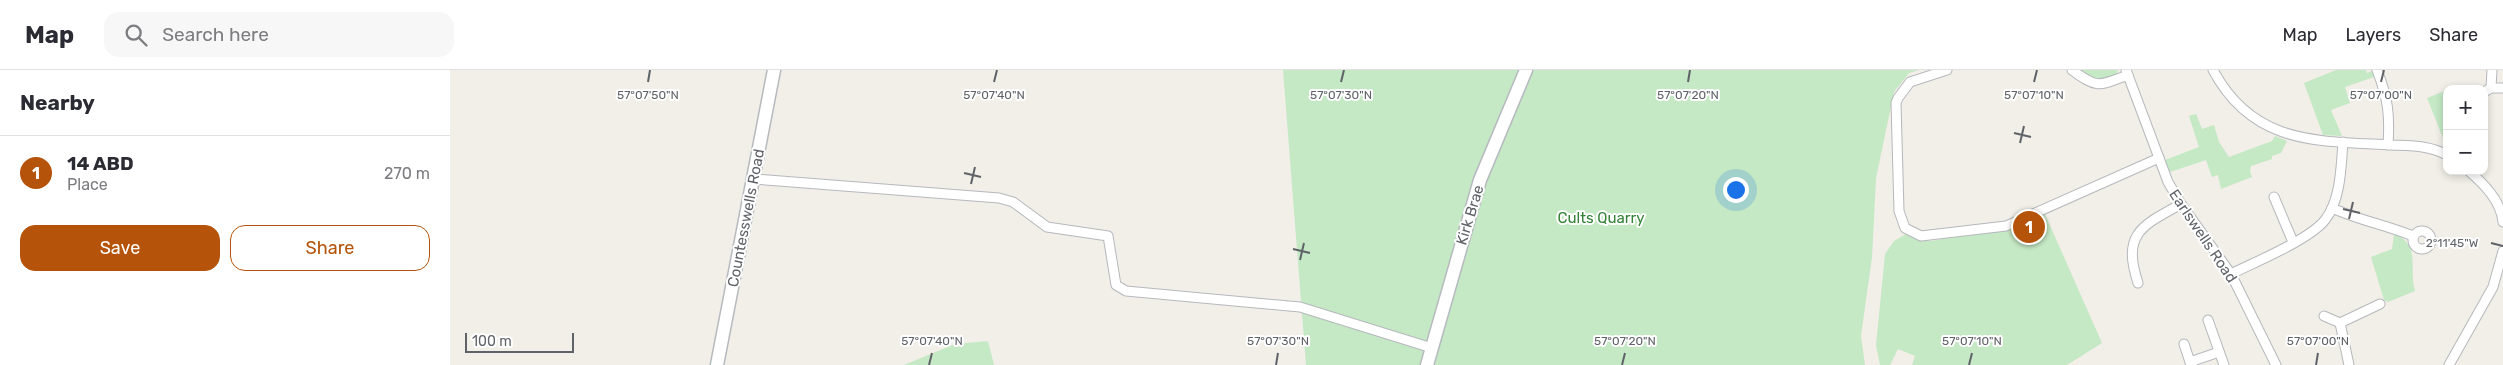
<!DOCTYPE html>
<meta charset="utf-8">
<style>
:root{--surface:#fff;--page:#f7f7f7;--text:#2b2b33;--muted:#7c7c81;--line:#e1e1e2;--accent:#b45309}
body{margin:0;font-family:Rubik,sans-serif;background:var(--page);color:var(--text)}
.controls{position:absolute;right:15px;top:15px;display:grid;overflow:hidden;border-radius:10px;box-shadow:0 2px 8px #0003}
.controls button{width:45px;height:45px;display:grid;place-items:center;padding:0;border:0;border-bottom:1px solid var(--line);background:var(--surface);color:var(--text);font:25px sans-serif}
.scale{position:absolute;left:15px;bottom:12px;width:109px;box-sizing:border-box;padding-left:5px;border:2px solid #5f6368;border-top:0;font-size:14px;line-height:18px;white-space:nowrap;color:#5f6368;-webkit-text-stroke:4px #fff;paint-order:stroke}
.you{position:absolute;left:1285px;top:119px;width:18px;height:18px;margin:-12px;border:4px solid #fff;border-radius:50%;background:#1a73e8;box-shadow:0 0 0 8px #1a73e833}
.badge{display:grid;place-items:center;width:32px;height:32px;border-radius:50%;background:var(--accent);color:#fff;font-size:16px;font-weight:700}
.pin{position:absolute;translate:-50% -50%;border:2px solid #fff;box-shadow:0 1px 5px #0006}
.list{margin:0;padding:0;list-style:none}
h2{display:flex;justify-content:space-between;align-items:center;height:65px;margin:0;padding:0 20px;font-size:21px}
h2 small{font-size:16px;font-weight:400;color:var(--muted)}
.list li{display:grid;grid-template-columns:32px 1fr auto;gap:15px;align-items:center;box-sizing:border-box;height:75px;padding:0 20px;border-top:1px solid var(--line)}
.list b{display:block;font-size:19px;white-space:nowrap}
.list p{margin:0;font-size:16px;white-space:nowrap;color:var(--muted)}
.list em{font-size:16px;font-style:normal;color:var(--muted)}
.actions{display:flex;gap:10px;padding:15px 20px}
.actions a{flex:1;padding:11px 0;border:1px solid var(--accent);border-radius:15px;text-align:center;font-size:18px;color:var(--accent)}
.actions .main{background:var(--accent);color:#fff}
.icon{flex:none;width:28px;height:28px;fill:none;stroke:currentColor;stroke-width:2;stroke-linecap:round;stroke-linejoin:round}
.map{position:relative;flex:none;width:2053px;height:295px;overflow:hidden}
header{display:flex;align-items:center;gap:30px;box-sizing:border-box;height:70px;padding:0 25px;background:var(--surface);border-bottom:1px solid var(--line)}
header strong{font-size:24px}
nav{display:flex;gap:28px;margin-inline-start:auto;font-size:18px}
.search{width:350px;height:45px;background:var(--page);display:flex;align-items:center;gap:12px;box-sizing:border-box;padding:0 18px;border-radius:15px;color:var(--muted);font-size:19px}
main{display:flex}
aside{flex:1;background:var(--surface)}
.map>svg:first-child{display:block}
.green{fill:#c5e8c5}
.lines{fill:none;stroke-linecap:round;stroke-linejoin:round}
.street-casing{stroke:#b5b8bc;stroke-width:11}
.secondary-casing{stroke:#b6babf;stroke-width:15}
.street{stroke:#fff;stroke-width:9}
.secondary{stroke:#fff;stroke-width:12}
.ticks{fill:none;stroke:#5f6368;stroke-width:2}
.labels{text-anchor:middle;dominant-baseline:central;stroke-width:4;stroke-linejoin:round;paint-order:stroke}
.street-label{font-size:15px;fill:#5f6368;stroke:#fff}
.park-label{font-size:15px;fill:#348238;stroke:#fff}
.ticks-label{font-size:12px;text-anchor:middle;fill:#5f6368;stroke:#fff;stroke-width:4;stroke-linejoin:round;paint-order:stroke}
</style>
<header>
<strong>Map</strong>
<div class="search"><svg class="icon" aria-label="search" viewBox="0 0 24 24"><circle cx="10" cy="10" r="6"/><path d="M15 15l6 6"/></svg>Search here</div>
<nav><a>Map</a><a>Layers</a><a>Share</a></nav>
</header>
<main>
<aside>
<h2>Nearby<small></small></h2>
<ul class="list">
<li><span class="badge">1</span><div><b>14 ABD</b><p>Place</p></div><em>270 m</em></li>
</ul>
<div class="actions"><a class="main">Save</a><a>Share</a></div>
</aside>
<div class="map">
<svg width="2053" height="295" viewBox="0 0 2053 295">
<rect width="100%" height="100%" fill="#f1efe8"/>
<!-- green -->
<g class="green">
<polygon points="833,0 1469,0 1459,3 1444,22 1426,108 1422,187 1411,266 1415,295 856,295"/>
<path d="M1628,0h40l-2,7c-15,5 -26,4 -38,-7z"/>
<polygon points="1886,0 1916,0 1917,3 1922,1 1924,7 1895,17 1900,33 1881,40 1892,66 1873,65 1854,13"/>
<polygon points="1997,20 1997,78 1977,28"/>
<polygon points="1746,44 1752,59 1764,55 1769,72 1779,87 1822,71 1825,66 1837,71 1831,83 1822,86 1822,89 1801,96 1800,101 1802,107 1771,119 1768,105 1762,107 1756,90 1720,102 1715,90 1749,77 1739,46"/>
<polygon points="1594,142 1652,273 1617,295 1462,295 1465,286 1448,279 1440,295 1430,295 1426,275 1435,184 1444,171 1456,164 1466,168 1481,171 1563,157 1565,170 1567,170 1582,164 1580,149"/>
<path d="M1944,164c28,11 14,34 21,57l-27,11 -4,-2 -13,-43 21,-8z"/>
<polygon points="538,271 544,295 454,295 505,274"/>
</g>
<g class="lines">
<defs>
<g id="street">
<polyline points="1497,0 1460,12 1448,28 1446,33 1449,141 1455,158 1471,166 1556,156 1709,88"/>
<path d="M1622,0c26,19 26,16 56,5"/>
<polyline points="1676,0 1718,112 1731,134 1781,204 1826,295"/>
<path d="M1763,0c40,75 104,71 178,75 19,1 38,0 56,10"/>
<path d="M1927,0c11,28 13,45 11,75"/>
<polyline points="2041,18 2042,0"/>
<polyline points="2034,22 2041,18 2053,18"/>
<path d="M2019,101c15,13 32,30 34,51"/>
<polyline points="304,109 549,128 563,132 597,157 658,166 666,215 676,221 850,237 982,278"/>
<polyline points="1824,127 1843,172"/>
<path d="M1882,138c26,12 54,17 81,28"/>
<circle cx="1972" cy="170" r="9"/>
<path d="M1781,204c24,-12 78,-34 94,-54 16,-20 16,-54 18,-78"/>
<path d="M1688,213c-16,-49 3,-57 43,-79"/>
<polyline points="1874,246 1890,253"/>
<polyline points="1758,250 1774,295"/>
<polyline points="1734,274 1741,295"/>
<polyline points="1740,292 1769,282"/>
<polyline points="1899,295 1890,253 1930,234"/>
<polyline points="1999,295 2043,217 2053,181"/>
</g>
<g id="secondary">
<polyline points="267,295 324,0"/>
<polyline points="977,295 1030,110 1076,0"/>
</g>
</defs>
<!-- street casing -->
<use href="#street" class="street-casing"/>
<!-- secondary casing -->
<use href="#secondary" class="secondary-casing"/>
<!-- street -->
<use href="#street" class="street"/>
<!-- secondary -->
<use href="#secondary" class="secondary"/>
</g>
<!-- ticks -->
<path class="ticks" d="M198,12l2,-12M544,12l3,-12M891,12l3,-12M1238,12l2,-12M1584,12l3,-12M1931,12l3,-12M1564,63l17,4M1570,73l4,-17M514,103l17,4M521,114l4,-17M1893,139l17,4M1899,149l4,-17M2041,173l12,3M843,179l17,4M850,190l4,-17M479,295l3,-12M826,295l2,-12M1172,295l3,-12M1519,295l3,-12M1866,295l2,-12"/>
<g class="labels">
<!-- street labels -->
<g class="street-label">
<text transform="translate(1020 145) rotate(-73)">Kirk Brae</text>
<text transform="translate(296 148) rotate(-79)">Countesswells Road</text>
<text transform="translate(1753 166) rotate(56)">Earlswells Road</text>
</g>
<!-- park labels -->
<g class="park-label">
<text x="1151" y="148">Cults Quarry</text>
</g>
</g>
<g class="ticks-label">
<text x="1931" y="29">57°07'00"N</text>
<text x="198" y="29">57°07'50"N</text>
<text x="544" y="29">57°07'40"N</text>
<text x="891" y="29">57°07'30"N</text>
<text x="1238" y="29">57°07'20"N</text>
<text x="1584" y="29">57°07'10"N</text>
<text x="2002" y="177">2°11'45"W</text>
<text x="482" y="275">57°07'40"N</text>
<text x="828" y="275">57°07'30"N</text>
<text x="1175" y="275">57°07'20"N</text>
<text x="1522" y="275">57°07'10"N</text>
<text x="1868" y="275">57°07'00"N</text>
</g>
</svg>
<div class="controls">
<button>+</button>
<button>−</button>
</div>
<div class="scale">100 m</div>
<div class="you"></div>
<div class="pin badge" style="left:1579px;top:157px">1</div>
</div>
</main>
